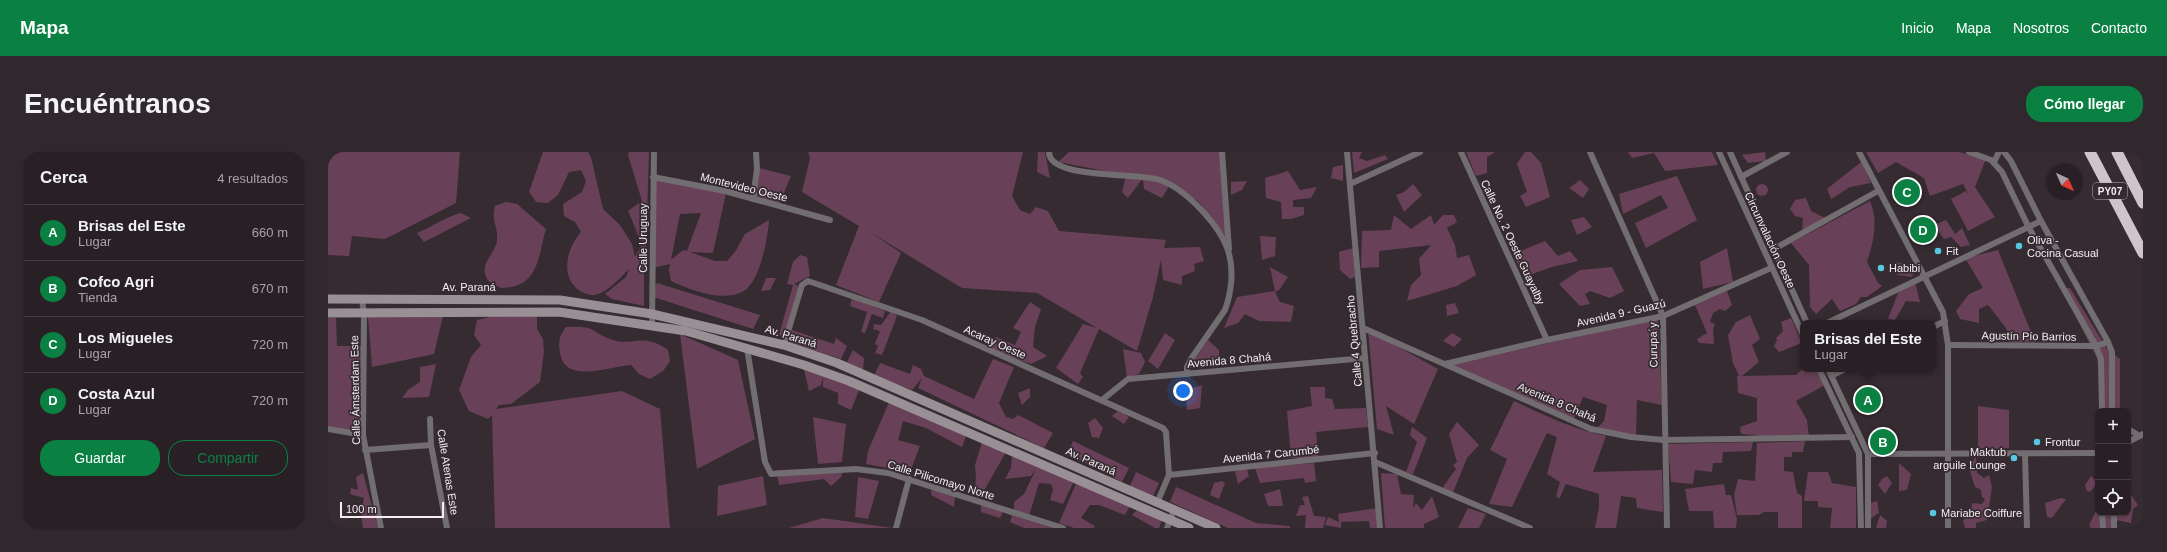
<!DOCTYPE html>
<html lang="es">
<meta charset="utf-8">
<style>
:root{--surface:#282025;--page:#30282d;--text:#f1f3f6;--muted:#a5a3a7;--line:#443e42;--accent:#0b8043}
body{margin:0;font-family:Arial,sans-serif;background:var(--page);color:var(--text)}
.controls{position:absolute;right:12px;bottom:12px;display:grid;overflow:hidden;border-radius:8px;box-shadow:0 1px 3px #0004}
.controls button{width:36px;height:36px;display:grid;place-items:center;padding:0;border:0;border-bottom:1px solid var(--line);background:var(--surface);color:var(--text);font:20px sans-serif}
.compass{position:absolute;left:1719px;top:12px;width:36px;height:36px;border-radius:50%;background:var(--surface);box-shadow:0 1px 3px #0004;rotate:135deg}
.scale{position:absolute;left:12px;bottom:10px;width:104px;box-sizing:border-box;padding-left:4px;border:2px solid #f4edf1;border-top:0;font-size:11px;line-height:14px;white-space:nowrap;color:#f4edf1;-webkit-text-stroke:3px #352b31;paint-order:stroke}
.you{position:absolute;left:855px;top:239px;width:14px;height:14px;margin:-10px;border:3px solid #fff;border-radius:50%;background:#1a73e8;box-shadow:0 0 0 6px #1a73e833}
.badge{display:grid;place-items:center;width:26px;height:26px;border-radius:50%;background:var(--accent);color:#fff;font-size:13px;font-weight:700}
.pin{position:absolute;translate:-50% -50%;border:2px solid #fff;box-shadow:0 1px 4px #0006}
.popup{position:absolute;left:1472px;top:168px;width:136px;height:52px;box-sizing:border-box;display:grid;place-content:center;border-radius:8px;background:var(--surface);filter:drop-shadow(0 1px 3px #0005);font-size:13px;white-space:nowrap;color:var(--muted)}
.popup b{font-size:15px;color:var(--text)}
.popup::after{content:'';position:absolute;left:50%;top:100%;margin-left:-8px;border:8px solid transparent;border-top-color:var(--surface)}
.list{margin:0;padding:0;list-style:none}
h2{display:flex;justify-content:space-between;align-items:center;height:52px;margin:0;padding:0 16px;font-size:17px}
h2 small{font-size:13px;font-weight:400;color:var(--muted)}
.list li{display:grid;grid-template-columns:26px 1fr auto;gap:12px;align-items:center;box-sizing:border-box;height:56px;padding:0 16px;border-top:1px solid var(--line)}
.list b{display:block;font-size:15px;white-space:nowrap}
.list p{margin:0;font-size:13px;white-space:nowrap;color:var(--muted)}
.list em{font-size:13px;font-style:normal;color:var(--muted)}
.actions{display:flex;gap:8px;padding:12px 16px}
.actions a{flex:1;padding:9px 0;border:1px solid var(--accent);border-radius:16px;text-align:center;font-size:14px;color:var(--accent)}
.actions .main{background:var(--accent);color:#fff}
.icon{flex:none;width:22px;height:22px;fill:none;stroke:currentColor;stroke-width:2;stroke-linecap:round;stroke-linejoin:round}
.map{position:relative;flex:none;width:1815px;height:376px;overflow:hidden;border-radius:16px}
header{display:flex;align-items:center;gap:24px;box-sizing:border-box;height:56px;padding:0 20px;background:var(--accent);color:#fff}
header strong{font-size:19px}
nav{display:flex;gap:22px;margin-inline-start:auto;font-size:14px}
.intro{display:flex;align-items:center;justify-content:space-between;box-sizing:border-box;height:96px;padding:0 24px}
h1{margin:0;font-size:28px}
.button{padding:10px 18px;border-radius:16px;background:var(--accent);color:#fff;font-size:14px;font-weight:700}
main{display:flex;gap:24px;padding:0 24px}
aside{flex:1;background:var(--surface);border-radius:16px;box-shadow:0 1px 3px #0004}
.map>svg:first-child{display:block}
.green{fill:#684158;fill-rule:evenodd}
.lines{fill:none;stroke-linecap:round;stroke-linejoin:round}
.street{stroke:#726d70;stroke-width:6}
.secondary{stroke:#999095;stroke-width:9}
.highway{stroke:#d0c4cb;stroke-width:11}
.poi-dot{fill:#56c9e1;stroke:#352b31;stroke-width:1.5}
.labels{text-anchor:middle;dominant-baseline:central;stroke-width:3.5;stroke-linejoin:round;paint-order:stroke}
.shield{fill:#352b31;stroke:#bbb3b7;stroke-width:1}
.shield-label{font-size:10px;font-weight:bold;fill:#f4edf1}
.street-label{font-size:11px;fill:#f4edf1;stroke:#352b31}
.poi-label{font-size:11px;fill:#f4edf1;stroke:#352b31;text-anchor:start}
</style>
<header>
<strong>Mapa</strong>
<nav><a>Inicio</a><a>Mapa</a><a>Nosotros</a><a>Contacto</a></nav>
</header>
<div class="intro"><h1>Encuéntranos</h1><a class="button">Cómo llegar</a></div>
<main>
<aside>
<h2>Cerca<small>4 resultados</small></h2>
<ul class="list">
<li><span class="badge">A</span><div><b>Brisas del Este</b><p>Lugar</p></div><em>660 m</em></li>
<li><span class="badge">B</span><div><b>Cofco Agri</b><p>Tienda</p></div><em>670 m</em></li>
<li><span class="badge">C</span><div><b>Los Migueles</b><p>Lugar</p></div><em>720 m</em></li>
<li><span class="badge">D</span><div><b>Costa Azul</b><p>Lugar</p></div><em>720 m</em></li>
</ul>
<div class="actions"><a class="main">Guardar</a><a>Compartir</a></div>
</aside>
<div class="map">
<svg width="1815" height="376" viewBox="0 0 1815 376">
<rect width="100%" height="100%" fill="#352b31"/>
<!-- green -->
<g class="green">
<polygon points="0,0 132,0 128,51 57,87 24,84 21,104 0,103"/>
<path d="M215,0h45l3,5 12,52 17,16 12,19 3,13 7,-13 -14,-33 14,-10 -14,-46 1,-3h20l-3,100 -2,-2v56l-32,-7 -7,-5 21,-17 3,-8c-10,10 -20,22 -34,26 -5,1 -11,-2 -15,-4 -21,-14 -13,-43 1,-59l-6,-10 -11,-6 -1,-12 19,-12 4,-11 -5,-11 -12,2 -11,23 -10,8 -12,-1 -7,-10z"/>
<polygon points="480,0 695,0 684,44 692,58 702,62 708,55 720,59 731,79 838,88 836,96 872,95 876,109 866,112 867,119 854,124 854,133 835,128 833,108 825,145 809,199 771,177 752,221 755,225 750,232 728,216 755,172 769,176 709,141 634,136 542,80 573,101 551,150 508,133 531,74 474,40 482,6"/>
<polygon points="710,0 717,0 722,26 709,20"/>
<polygon points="741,0 893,0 899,86 870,49 841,34 834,46 816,37 815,28 821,28 815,26 800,46 794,40 798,24 811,28 814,26 730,10"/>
<polygon points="1024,0 1034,0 1031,6 1039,9 1057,3 1060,7 1026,21"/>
<polygon points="1138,0 1167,0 1159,5 1159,21 1148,24"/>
<polygon points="1197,0 1203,0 1213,11 1222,45 1198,55 1192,44 1199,40 1189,12"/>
<polygon points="1300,0 1384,0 1390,13 1337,19 1326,1 1304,6"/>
<polygon points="1437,0 1438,9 1420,11 1414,3"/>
<polygon points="1538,0 1631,0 1658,7 1647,35 1667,65 1640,79 1623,47 1638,39 1642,45 1635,32 1602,44 1596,26 1568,10 1550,21"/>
<polygon points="1533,10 1543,31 1522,35 1503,47 1499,37"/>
<polygon points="1015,13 1015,29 1003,26 1005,15"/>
<polygon points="431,16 463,24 451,53 427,46"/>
<polygon points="960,19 972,38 989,35 983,46 965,48 965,55 976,55 976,63 963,67 954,67 953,50 938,46 937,26"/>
<polygon points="1349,24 1369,68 1318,96 1307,71 1340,56 1333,43 1295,62 1291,42"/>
<path d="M326,27l72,14 -13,60 -23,-1 25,9h12l8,-9 10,-18 24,-14c-1,17 -9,64 -27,72 -21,10 -52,-2 -71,-11l-2,-11 1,-6 -18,4zM373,61l-14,38 -4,-1 -12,10 9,-46z"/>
<polygon points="1252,28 1261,37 1255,46 1241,36"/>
<polygon points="919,29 914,38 903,43 903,30"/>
<circle cx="1434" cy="38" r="6"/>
<polygon points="1085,32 1094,43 1076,60 1068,43 1076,40"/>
<polygon points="1478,46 1483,59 1499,67 1474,78 1475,66 1467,64 1462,57 1467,48"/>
<path d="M1542,49c9,20 3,42 -3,61l11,21 4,3 -15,11h-6l-5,7 -16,7 -8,-12 -16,15 -6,-7 -1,-42 -18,-22z"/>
<path d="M178,50l11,2 29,25c-7,22 -6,53 -35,58 -4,0 -8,2 -12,0 -7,-3 -13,-6 -14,-14 -3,-12 12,-22 12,-34 1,-13 -6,-17 -2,-33z"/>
<path d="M133,61l10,5 -47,24 -7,-9c15,-6 28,-16 44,-20z"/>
<polygon points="1066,63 1083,77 1103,63 1106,73 1115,63 1126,63 1129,70 1119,76 1127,93 1129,106 1141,103 1148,123 1129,134 1079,149 1083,133 1093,123 1091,107 1103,93 1051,99 1051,115 1033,116 1034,79 1063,78"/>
<polygon points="1256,65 1264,75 1249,83 1243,68"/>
<polygon points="1618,68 1627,82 1634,76 1642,93 1633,95 1623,85 1616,87 1606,73"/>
<polygon points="932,84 948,85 947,104 934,108"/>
<polygon points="1217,89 1230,104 1242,99 1250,109 1224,115 1196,125 1185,102"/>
<polygon points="1025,96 1027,125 1022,127 1012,118 1011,100"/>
<polygon points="1399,96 1405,130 1375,137 1372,110"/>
<polygon points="1670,98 1707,190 1682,190 1678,176 1660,153 1651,157 1651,171 1632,167 1628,159 1641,142 1655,136 1637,106"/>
<polygon points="472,103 479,105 482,124 466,132 471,134 456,185 451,183 465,133 459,132 465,110"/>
<polygon points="1568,110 1588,115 1584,125 1569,123"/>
<polygon points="942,115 960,125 951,138 947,140 952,150 966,154 963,170 931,169 917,162 910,171 896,176 909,145 947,139"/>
<polygon points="1284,115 1296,139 1282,146 1262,139 1257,142 1262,152 1252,154 1231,132 1252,118"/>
<polygon points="438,126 448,126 442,138 433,139"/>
<polygon points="1587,130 1592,150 1578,149 1567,168 1560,167 1570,141"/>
<polygon points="329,131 432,163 425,177 322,144"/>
<polygon points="1733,136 1742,136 1779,197 1792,207 1792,259 1774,259 1769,206"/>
<polygon points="1399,139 1404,153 1397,159 1392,157 1385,161 1382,170 1387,172 1385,177 1386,192 1371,191 1369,187 1379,181 1367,153"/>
<polygon points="524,146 557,159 555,166 544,162 537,181 533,180 539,160 522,154"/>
<polygon points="702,150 713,157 707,175 705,195 719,204 703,212 662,198 668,185 687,193 693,180 685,176"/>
<polygon points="1127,151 1131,161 1119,164 1118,153"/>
<polygon points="563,159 569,164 554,203 547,201 550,194 547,192 552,179 545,177 546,172 553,173"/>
<polygon points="179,161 209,161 209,177 215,187 216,200 212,230 183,252 171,253 168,257 294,239 332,257 342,376 167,376 164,263 160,267 141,259 131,238 143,205 153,193 146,183 149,168"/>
<polygon points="1422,163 1432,187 1424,193 1431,210 1414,224 1468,223 1475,217 1487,217 1497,233 1468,249 1479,268 1481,285 1428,286 1428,283 1413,282 1412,275 1429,269 1429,246 1410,241 1409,224 1411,224 1405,211 1400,183 1408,170"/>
<polygon points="115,164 106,202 44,215 40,165"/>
<polygon points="0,166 8,166 9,194 35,194 31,282 0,274"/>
<polygon points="1330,166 1334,253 1309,248 1308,285 1269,276 1276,269 1279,253 1255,245 1246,267 1125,213"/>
<polygon points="1463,166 1474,191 1451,200 1446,194 1449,188 1448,186 1455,179 1453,170"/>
<path d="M238,175c8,0 17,-1 25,2 6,3 12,8 19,10 23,9 31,-8 58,11l2,11 -7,10 -13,8 -11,-5 -8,-9c-20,1 -66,20 -71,-12 -2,-11 -1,-17 6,-26z"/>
<polygon points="464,178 506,192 508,186 519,194 513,207 461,190"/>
<polygon points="1040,178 1110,217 1086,272 1058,254 1066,283 1049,277"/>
<polygon points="837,181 847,188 830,217 820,209"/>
<polygon points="1124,181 1134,187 1126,195 1115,189"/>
<polygon points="352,182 410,208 427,287 369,317"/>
<polygon points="880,188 891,198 891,214 861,216"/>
<polygon points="795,197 813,201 817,210 811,222 799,226"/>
<polygon points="525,198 536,206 535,219 519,210"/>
<polygon points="665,207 686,215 671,251 678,265 685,267 690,263 725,281 716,296 590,236 594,226 584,238 546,224 552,211 582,222 585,213 593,217 596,224 646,247"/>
<polygon points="108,212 101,245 74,246 80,238 92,230 92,215"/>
<polygon points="476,218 495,222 532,236 523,258 510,252 510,241 495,235 495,225 493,233 481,239"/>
<polygon points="874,233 872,256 859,258 858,238"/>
<polygon points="982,235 997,235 997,246 1004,247 1007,257 1038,256 1040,275 988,280 991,307 963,306 959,259 984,254"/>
<polygon points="702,236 702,245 694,253 690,241"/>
<polygon points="562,248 639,281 634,295 598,276 575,269 570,288 592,294 582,320 538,312 540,299"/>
<path d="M1186,249c30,14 59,28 92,35l-13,36 69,-2 1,42 -26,-4 -1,-10 -15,-2 -5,32h-21l4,-21v-13l-33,-10 -7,15 -3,-3 4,-14 -13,-8 10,-37 -10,-4 -35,74 -23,-3 18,-45 -17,-9z"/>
<polygon points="1650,254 1681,258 1681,296 1650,299"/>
<polygon points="791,258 801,265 796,272 784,264"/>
<polygon points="485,265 518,272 514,310 490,312"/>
<polygon points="767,266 775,276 771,286 764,285 760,271"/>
<polygon points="1129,270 1151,293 1139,306 1124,343 1115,335 1128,317 1125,313 1129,310 1121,282"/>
<polygon points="1084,275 1099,286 1085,322 1078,320 1089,290 1082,283"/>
<polygon points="745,289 801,316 794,330 781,323 785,315 781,321 739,303"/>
<polygon points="1477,289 1475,300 1464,300 1464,305 1456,305 1456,319 1465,320 1469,341 1474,344 1474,376 1450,376 1450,360 1436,360 1431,363 1409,363 1406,343 1410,327 1427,329 1429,291"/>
<polygon points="654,290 678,300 653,344 646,342 648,326 647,313"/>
<polygon points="1425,290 1423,299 1395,300 1394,311 1385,311 1384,320 1367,318 1365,332 1343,330 1340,292"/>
<polygon points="684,304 711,313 745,331 735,352 722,348 725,338 723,332 711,331 701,364 686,358 686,350 696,342 708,317 703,324 677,327 683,316"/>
<polygon points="1648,304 1649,321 1656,326 1661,323 1664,335 1661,355 1658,357 1660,359 1659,368 1648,371 1648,376 1637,376 1635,369 1643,359 1644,351 1654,352 1657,347 1654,345 1653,338 1647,335 1641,316"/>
<polygon points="1770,304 1770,334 1769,332 1762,340 1759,339 1757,333 1763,324 1769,330 1767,305"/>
<polygon points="986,311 988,329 977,331 976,326 932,331 927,316"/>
<polygon points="1571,311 1583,322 1579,338 1571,339"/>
<polygon points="517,315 513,325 503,334 496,327 451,333 448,318"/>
<polygon points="919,317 921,324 910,332 907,319"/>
<polygon points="808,320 831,331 825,344 801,336"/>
<polygon points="1480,320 1500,320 1504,331 1528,335 1528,376 1502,376 1504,356 1490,355 1490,349 1476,349"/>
<polygon points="35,321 50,376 35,376 33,362 36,346 22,342 23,336 30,338 28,325"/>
<polygon points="1053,321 1069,322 1073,342 1086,343 1085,356 1088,351 1094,358 1104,344 1111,365 1096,372 1096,376 1057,376"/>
<polygon points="435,324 439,353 389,364 390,334"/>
<polygon points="1559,324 1564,331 1557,342 1550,333 1554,327"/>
<polygon points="530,325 551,329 540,367 527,365"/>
<polygon points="894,329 897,331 891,347 882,343 886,331"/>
<polygon points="748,332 803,352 797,363 771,353 762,353 753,366 767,374 766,376 746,376 731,371"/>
<polygon points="1396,332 1398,343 1403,343 1409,367 1408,376 1386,376 1385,359 1361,359 1357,337"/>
<polygon points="848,335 928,371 962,374 962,376 900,376 842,350"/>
<polygon points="604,337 627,344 626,355 603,343"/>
<polygon points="952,337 955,354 940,354 936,342"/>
<polygon points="1803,343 1810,353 1805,357 1803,371 1788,368 1789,361 1800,361 1800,344"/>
<polygon points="980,344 986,364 998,365 995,376 977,376 978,363 968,364 972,353 977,353 974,345"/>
<polygon points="1733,346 1738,347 1724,366 1719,365 1717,351"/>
<polygon points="1549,349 1551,361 1542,367 1540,352"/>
<polygon points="1770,349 1770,361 1788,361 1787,376 1763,376 1761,373 1768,359"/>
<polygon points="653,351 724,376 696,376 682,370 684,364 675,360 672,366 653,360"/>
<polygon points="811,356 834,368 831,376 827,376 804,363"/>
<polygon points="1049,356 1051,376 1042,376 1041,369 1013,370 1013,376 997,373 1000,365 1011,370 1010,362"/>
<polygon points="1140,356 1158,362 1151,376 1130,376"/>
<polygon points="1552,363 1559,369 1558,376 1548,376"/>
<polygon points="495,366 565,376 461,376"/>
</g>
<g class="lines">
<!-- street -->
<g class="street">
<path d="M721,0c0,28 90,20 111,28 26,9 62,47 69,74 5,17 2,40 -4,56l-34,49 -4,8v7"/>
<polyline points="894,0 901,97"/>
<polyline points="1019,0 1052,376"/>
<polyline points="1133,0 1219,188"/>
<polyline points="1262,0 1335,164 1339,376"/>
<polyline points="1391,0 1475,183"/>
<polyline points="1402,0 1479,171"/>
<polyline points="1531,0 1615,160 1620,193 1620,376"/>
<polyline points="1641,0 1663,8 1674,20 1700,74 1768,194 1773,207 1774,259"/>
<polyline points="1676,0 1683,9 1713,69 1780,190 1784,200 1784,259"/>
<polyline points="1666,10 1671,0"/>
<polyline points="325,25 397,39 502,68"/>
<polyline points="1413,25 1459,0"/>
<polyline points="1022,32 1092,0"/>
<polyline points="425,47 429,17 428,0"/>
<polyline points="1446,97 1550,39"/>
<polyline points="34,147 36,162 35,283 53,376"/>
<polyline points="1499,171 1713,69"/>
<polyline points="324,173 326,0"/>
<polyline points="1605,175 1617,169"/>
<polyline points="1035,176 1263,277 1303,285 1336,288 1524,285"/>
<polyline points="456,193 474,133 480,129 594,168 835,276 838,280 841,323 829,351"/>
<polyline points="1620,193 1768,194 1780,190"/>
<polyline points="419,196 437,310 443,322 528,317 560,321 735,376"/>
<polyline points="1117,212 1219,188 1335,164 1443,116"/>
<polyline points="1491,217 1531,301 1533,376"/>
<polyline points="1500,217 1540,302 1540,376"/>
<polyline points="1503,224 1517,217"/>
<polyline points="774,248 800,227 1037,206"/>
<polyline points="102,267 103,293 119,376"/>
<polyline points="0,277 35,283"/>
<polyline points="1800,277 1812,284"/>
<polyline points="1800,290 1815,282"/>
<polyline points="37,298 103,293"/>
<polyline points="1540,302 1770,301"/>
<polyline points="1697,302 1699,376"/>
<polyline points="1047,310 1202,376"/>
<polyline points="841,323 1047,301"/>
<polyline points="1774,361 1775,376"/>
<polyline points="1786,361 1786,376"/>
<polyline points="568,376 581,327"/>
<polyline points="839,376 846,358"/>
</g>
<!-- secondary -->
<g class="secondary">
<polyline points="0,147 232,148 324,162 456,193 509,211 888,376"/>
<polyline points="0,161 231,160 358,179 476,213 521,229 861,376"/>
</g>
<!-- highway -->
<g class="highway">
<polyline points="1762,0 1815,101"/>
<polyline points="1789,0 1815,51"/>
</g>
</g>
<!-- markers -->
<g class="poi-dot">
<circle cx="1691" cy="94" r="4"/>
<circle cx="1610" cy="99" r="4"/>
<circle cx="1553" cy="116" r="4"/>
<circle cx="1709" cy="290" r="4"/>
<circle cx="1686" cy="306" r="4"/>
<circle cx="1605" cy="361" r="4"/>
</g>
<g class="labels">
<!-- shield labels -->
<rect class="shield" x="1765" y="31" width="34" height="16" rx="3"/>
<g class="shield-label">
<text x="1782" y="39">PY07</text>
</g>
<!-- street labels -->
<g class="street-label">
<text transform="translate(416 35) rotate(14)">Montevideo Oeste</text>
<text transform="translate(315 86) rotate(-90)">Calle Uruguay</text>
<text transform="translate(1442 88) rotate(65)">Circunvalación Oeste</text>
<text transform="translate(1185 90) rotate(65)">Calle No. 2 Oeste Guayalby</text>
<text x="141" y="135">Av. Paraná</text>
<text transform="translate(1293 161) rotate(-13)">Avenida 9 - Guazú</text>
<text transform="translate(463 184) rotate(17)">Av. Paraná</text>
<text transform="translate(1701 184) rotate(1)">Agustín Pío Barrios</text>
<text transform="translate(1026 189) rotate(-95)">Calle 4 Quebracho</text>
<text transform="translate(667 190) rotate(24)">Acaray Oeste</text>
<text transform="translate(1325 193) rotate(-91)">Curupa´y</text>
<text transform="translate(901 208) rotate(-5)">Avenida 8 Chahá</text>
<text transform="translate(27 238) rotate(-91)">Calle Ámsterdam Este</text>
<text transform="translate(1229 250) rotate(23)">Avenida 8 Chahá</text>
<text transform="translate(943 302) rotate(-6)">Avenida 7 Carumbé</text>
<text transform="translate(763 309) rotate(24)">Av. Paraná</text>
<text transform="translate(120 320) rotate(81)">Calle Atenas Este</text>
<text transform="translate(613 328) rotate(17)">Calle Pilicomayo Norte</text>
</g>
<!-- poi labels -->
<g class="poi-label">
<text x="1699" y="88">Oliva -<tspan x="1699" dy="13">Cocina Casual</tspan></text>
<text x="1618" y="99">Fit</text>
<text x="1561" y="116">Habibi</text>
<text x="1717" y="290">Frontur</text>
<text x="1678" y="300" text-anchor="end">Maktub<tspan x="1678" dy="13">arguile Lounge</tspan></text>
<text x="1613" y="361">Mariabe Coiffure</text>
</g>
</g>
</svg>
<div class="controls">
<button>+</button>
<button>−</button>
<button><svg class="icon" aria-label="locate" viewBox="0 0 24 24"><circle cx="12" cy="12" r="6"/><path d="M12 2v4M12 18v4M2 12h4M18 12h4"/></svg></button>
</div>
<svg class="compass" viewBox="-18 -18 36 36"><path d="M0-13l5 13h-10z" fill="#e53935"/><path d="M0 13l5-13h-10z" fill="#a5a3a7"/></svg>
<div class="scale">100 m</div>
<div class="you"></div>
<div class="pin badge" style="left:1540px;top:248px">A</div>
<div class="popup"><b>Brisas del Este</b>Lugar</div>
<div class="pin badge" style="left:1555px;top:290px">B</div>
<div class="pin badge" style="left:1579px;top:40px">C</div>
<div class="pin badge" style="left:1595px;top:78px">D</div>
</div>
</main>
